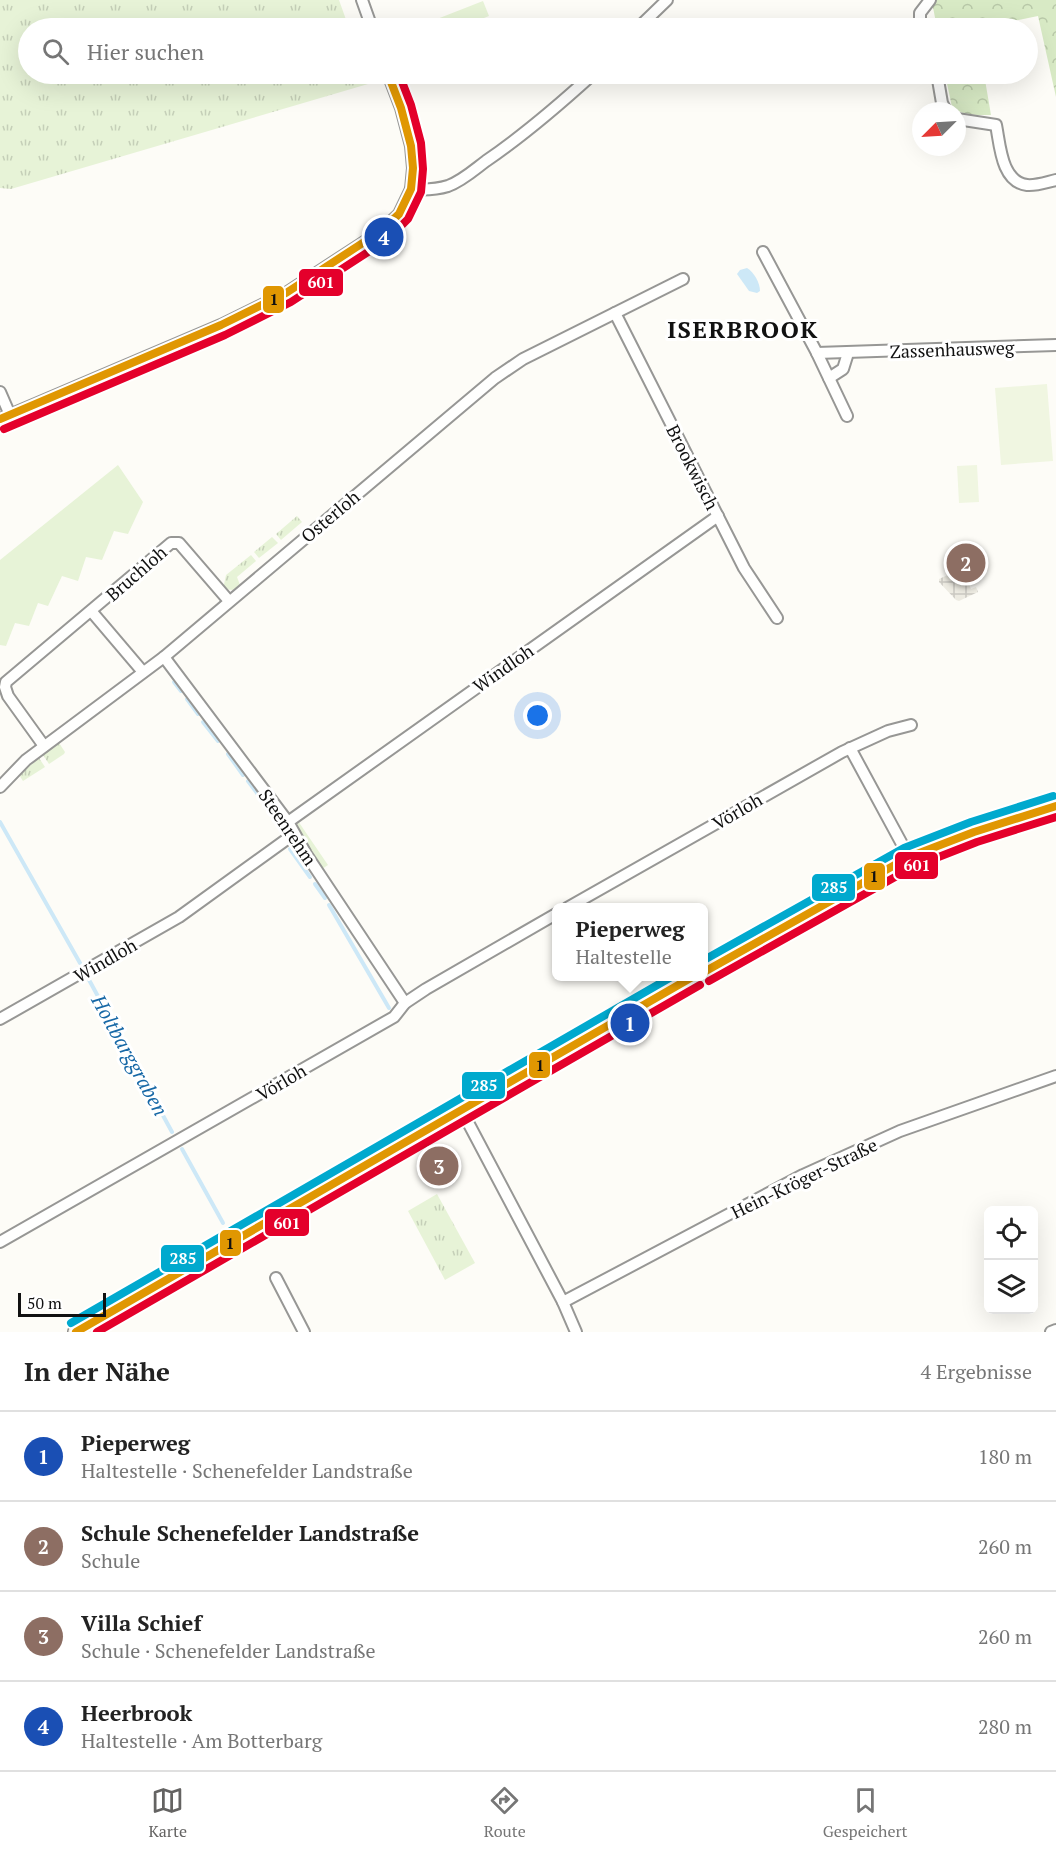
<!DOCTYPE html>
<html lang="de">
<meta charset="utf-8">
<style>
:root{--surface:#fff;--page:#f2f2f2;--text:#222;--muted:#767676;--line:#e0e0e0;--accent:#646362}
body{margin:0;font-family:"PT Serif",serif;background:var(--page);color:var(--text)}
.controls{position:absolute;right:18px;bottom:18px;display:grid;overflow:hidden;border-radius:9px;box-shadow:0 6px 24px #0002}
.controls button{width:54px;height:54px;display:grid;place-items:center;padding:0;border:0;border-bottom:2px solid var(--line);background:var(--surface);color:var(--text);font:30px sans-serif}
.compass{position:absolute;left:912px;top:102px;width:54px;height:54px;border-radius:50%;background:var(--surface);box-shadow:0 6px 24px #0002;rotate:246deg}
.scale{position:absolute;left:18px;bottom:15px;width:88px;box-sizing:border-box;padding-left:6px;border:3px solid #111;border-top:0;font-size:16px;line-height:21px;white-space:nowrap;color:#111;-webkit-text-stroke:4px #fff;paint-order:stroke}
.you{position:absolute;left:538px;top:716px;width:21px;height:21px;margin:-15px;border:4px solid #fff;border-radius:50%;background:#1a73e8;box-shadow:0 0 0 9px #1a73e833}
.badge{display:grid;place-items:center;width:39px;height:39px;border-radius:50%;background:var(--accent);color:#fff;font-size:20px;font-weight:700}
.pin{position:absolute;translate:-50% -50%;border:3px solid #fff;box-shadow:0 2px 6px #0006}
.popup{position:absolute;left:552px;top:903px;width:156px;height:78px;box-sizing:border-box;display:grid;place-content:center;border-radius:9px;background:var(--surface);filter:drop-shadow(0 2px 4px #0005);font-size:20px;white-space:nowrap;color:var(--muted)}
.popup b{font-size:22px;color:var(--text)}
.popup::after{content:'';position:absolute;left:50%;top:100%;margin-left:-12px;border:12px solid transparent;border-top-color:var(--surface)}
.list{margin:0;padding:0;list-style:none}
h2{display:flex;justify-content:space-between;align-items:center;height:78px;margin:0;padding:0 24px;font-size:26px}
h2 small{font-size:20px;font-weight:400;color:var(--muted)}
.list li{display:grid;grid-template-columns:39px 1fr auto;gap:18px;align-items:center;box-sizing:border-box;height:90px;padding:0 24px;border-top:2px solid var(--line)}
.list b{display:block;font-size:22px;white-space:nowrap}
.list p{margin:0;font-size:20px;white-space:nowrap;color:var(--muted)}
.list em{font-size:20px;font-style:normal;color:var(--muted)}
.icon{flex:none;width:33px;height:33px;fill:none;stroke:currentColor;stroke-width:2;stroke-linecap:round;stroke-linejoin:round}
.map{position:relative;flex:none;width:1056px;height:1332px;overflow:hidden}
.search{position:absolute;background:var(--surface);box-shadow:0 6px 24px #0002;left:18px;right:18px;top:18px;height:66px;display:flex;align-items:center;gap:15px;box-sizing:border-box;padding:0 21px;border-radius:33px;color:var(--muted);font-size:22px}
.sheet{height:438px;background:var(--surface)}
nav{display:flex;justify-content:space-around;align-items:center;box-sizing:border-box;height:84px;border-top:2px solid var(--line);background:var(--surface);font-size:16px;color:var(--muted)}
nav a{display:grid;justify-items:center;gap:3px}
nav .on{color:var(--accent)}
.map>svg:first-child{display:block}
.grass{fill:url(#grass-tufts)}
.forest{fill:url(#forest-crowns)}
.park{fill:#e7f3d7}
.pitch{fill:#f0f6e1}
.plaza{fill:url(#plaza-grid)}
.water{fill:#cde8f7}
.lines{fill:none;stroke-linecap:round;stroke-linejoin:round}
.stream{stroke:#cde8f7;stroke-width:4}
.street-casing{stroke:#979795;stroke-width:14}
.secondary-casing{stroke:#8e8d8b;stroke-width:18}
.street{stroke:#fffffe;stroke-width:10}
.secondary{stroke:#f6f4eb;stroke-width:15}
.bus-1-casing{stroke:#fff;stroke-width:12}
.bus-2-casing{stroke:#fff;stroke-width:12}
.bus-3-casing{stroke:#fff;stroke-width:12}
.bus-1{stroke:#e09702;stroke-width:8}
.bus-2{stroke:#e4002b;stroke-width:8}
.bus-3{stroke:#00a9ce;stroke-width:8}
.labels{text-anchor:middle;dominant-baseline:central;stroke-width:6;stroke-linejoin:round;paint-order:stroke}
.street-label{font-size:18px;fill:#111;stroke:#fff}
.water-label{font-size:20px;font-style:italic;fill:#1768a6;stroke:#fff}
.district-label{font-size:24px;font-weight:bold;letter-spacing:1.5px;fill:#111;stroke:#fff}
.line-badge{stroke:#fff;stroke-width:2}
.badge-label{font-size:16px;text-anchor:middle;font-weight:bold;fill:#fff}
.pale-badge-label{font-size:16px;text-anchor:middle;font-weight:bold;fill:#111}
</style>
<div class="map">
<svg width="1056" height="1332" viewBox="0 0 1056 1332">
<defs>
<pattern id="grass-tufts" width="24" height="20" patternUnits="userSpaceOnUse" patternTransform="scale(1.5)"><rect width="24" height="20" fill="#e7f3d7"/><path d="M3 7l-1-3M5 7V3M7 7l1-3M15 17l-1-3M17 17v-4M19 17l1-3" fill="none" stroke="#c5cfb8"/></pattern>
<pattern id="forest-crowns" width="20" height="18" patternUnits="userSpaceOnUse" patternTransform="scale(1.5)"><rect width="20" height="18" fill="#d8eac5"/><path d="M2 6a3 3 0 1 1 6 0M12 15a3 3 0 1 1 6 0" fill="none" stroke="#b8c8a8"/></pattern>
<pattern id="plaza-grid" width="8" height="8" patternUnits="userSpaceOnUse" patternTransform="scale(1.5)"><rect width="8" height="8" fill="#edebe2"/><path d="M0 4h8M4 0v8" fill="none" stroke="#cac8c1"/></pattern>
</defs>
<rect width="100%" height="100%" fill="#fdfcf7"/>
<!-- grass -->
<g class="grass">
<polygon points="0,0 339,0 349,28 28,28 28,74 364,74 368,84 11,189 0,188"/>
<polygon points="297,516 302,522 281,540 276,534"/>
<polygon points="272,537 278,543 259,558 254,552"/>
<polygon points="251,555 256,561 237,577 240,585 233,590 223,589 226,575"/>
<polygon points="59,743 65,752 64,754 49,764 43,755"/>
<polygon points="39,758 45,767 23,781 19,775"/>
<path d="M298,821l30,44 -6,4c-7,-11 -27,-35 -24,-48z"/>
<polygon points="437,1194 475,1263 445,1280 408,1211"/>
</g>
<!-- forest -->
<g class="forest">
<polygon points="935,0 1056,0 1056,97 1038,16 978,28 937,28 932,2"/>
<path d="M945,74h39l7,41c-15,0 -28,1 -39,-8z"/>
</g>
<!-- park -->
<g class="park">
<polygon points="483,1 489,16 459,28 414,28"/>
<polygon points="118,465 143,502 128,534 114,531 102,560 86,557 78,581 62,576 48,606 38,603 29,626 15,623 6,646 0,645 0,560"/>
</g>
<!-- pitch -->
<g class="pitch">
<polygon points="1047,384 1053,461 1001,465 995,388"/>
<polygon points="977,465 979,502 959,503 957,466"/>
</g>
<!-- plaza -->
<polygon class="plaza" points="970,565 974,576 967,579 971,589 976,587 978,592 959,601 956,600 939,582 939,579"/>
<!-- water -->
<path class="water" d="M747,268c7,4 13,15 13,23l-3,2 -8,-2 -12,-17 3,-4z"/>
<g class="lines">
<!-- stream -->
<g class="stream">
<polyline points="174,682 181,691"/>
<polyline points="187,699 198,714"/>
<polyline points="203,722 218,741"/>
<polyline points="228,754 243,775"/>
<polyline points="248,781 283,828"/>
<polyline points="0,822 80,963"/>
<polyline points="290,849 310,877"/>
<polyline points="315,884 325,898"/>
<polyline points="329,905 389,1008"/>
<polyline points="88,978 172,1132"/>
<polyline points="182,1149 223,1223"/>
</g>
<defs>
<g id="street">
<polyline points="362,0 372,28"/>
<polyline points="638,28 667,0"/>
<polyline points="920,28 920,13 930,0"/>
<polyline points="937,74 942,103 946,111"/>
<path d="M957,119l39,6c4,19 5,57 31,60 9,1 20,-3 29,-5"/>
<path d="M411,189c13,1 24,1 37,-3 14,-5 26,-16 38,-25 38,-26 73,-56 107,-87"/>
<polyline points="763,252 817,353 847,416"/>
<polyline points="615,313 744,568 777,618"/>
<polyline points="817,353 1056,345"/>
<polyline points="829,378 843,369 848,353"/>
<polyline points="0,392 10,415"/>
<polyline points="0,419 221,325 286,293 381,231 399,214 411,189 413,168 411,146 401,108 388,74"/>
<polyline points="92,612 143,672"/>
<polyline points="164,657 288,822 306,854 405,1003"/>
<polyline points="44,746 8,696 5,687 6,682 171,543 179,543 229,601"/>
<polyline points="850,748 909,857"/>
<polyline points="0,787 26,760 164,657 495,378 523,359 683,279"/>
<polyline points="288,822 718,516"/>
<polyline points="567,908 842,752 888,731 911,725"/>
<polyline points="0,1019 179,917 294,834"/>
<polyline points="462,1111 563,1302 576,1332"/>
<polyline points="0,1242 394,1017 405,1003 426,989 556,914"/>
<polyline points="276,1278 304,1332"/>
<polyline points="563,1302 803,1175 900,1131 1056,1076"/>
<polyline points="1051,1332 1056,1330"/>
</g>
<g id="secondary">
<polyline points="704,972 909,857 974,832 1056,806"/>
<polyline points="76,1332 695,976"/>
</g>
</defs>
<!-- street casing -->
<use href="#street" class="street-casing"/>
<!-- secondary casing -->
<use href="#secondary" class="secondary-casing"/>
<!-- street -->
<use href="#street" class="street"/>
<!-- secondary -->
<use href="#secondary" class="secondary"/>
<defs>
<g id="bus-1">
<polyline points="0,419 221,325 286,293 381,231 399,214 411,189 413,168 411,146 401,108 388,74"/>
<polyline points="704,972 909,857 974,832 1056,806"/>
<polyline points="76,1332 694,976"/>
</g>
<g id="bus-2">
<polyline points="4,429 225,335 291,302 388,239 408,219 421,192 423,169 421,143 411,105 399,74"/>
<polyline points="709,981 913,867 977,842 1056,817"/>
<polyline points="97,1332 700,985"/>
</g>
<g id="bus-3">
<polyline points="704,960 904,848 971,822 1053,796"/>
<polyline points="71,1323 673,976"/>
</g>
</defs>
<!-- bus-1 casing -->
<use href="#bus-1" class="bus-1-casing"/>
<!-- bus-2 casing -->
<use href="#bus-2" class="bus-2-casing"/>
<!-- bus-3 casing -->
<use href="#bus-3" class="bus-3-casing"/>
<!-- bus-1 -->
<use href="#bus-1" class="bus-1"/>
<!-- bus-2 -->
<use href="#bus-2" class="bus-2"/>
<!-- bus-3 -->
<use href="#bus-3" class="bus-3"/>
</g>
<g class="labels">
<!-- street labels -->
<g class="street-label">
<text transform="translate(952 349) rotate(-2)">Zassenhausweg</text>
<text transform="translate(693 467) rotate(63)">Brookwisch</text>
<text transform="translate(330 516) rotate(-40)">Osterloh</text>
<text transform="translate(136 573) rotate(-41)">Bruchloh</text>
<text transform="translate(503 668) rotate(-35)">Windloh</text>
<text transform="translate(737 811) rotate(-30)">Vörloh</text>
<text transform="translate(288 827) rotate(56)">Steenrehm</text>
<text transform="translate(105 960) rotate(-30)">Windloh</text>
<text transform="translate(281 1082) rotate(-30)">Vörloh</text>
<text transform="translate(804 1178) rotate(-26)">Hein-Kröger-Straße</text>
</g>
<!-- water labels -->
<g class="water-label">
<text transform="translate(130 1055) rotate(61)">Holtbarggraben</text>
</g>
<!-- district labels -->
<g class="district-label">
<text x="743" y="329">ISERBROOK</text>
</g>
</g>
<g class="line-badge">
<rect x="298" y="268" width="46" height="29" rx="6" fill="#e4002b"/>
<rect x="262" y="285" width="23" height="29" rx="6" fill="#e09702"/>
<rect x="894" y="851" width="45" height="29" rx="6" fill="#e4002b"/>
<rect x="863" y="862" width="23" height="29" rx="6" fill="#e09702"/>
<rect x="811" y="873" width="45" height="29" rx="6" fill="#00a9ce"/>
<rect x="528" y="1051" width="23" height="28" rx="6" fill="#e09702"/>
<rect x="461" y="1071" width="45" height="29" rx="6" fill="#00a9ce"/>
<rect x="264" y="1208" width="46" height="29" rx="6" fill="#e4002b"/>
<rect x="219" y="1229" width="23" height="28" rx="6" fill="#e09702"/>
<rect x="160" y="1244" width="45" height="29" rx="6" fill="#00a9ce"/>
</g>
<g class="badge-label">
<text x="321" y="288">601</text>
<text x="917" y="871">601</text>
<text x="834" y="893">285</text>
<text x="484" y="1091">285</text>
<text x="287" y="1229">601</text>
<text x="183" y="1264">285</text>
</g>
<g class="pale-badge-label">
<text x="274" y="305">1</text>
<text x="874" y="882">1</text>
<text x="540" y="1071">1</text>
<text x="230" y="1249">1</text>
</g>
</svg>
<div class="controls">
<button><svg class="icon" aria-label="locate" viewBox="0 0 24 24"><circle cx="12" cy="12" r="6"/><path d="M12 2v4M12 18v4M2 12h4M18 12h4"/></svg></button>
<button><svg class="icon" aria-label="layers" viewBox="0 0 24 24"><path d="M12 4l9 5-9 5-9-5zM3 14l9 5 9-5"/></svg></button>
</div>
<svg class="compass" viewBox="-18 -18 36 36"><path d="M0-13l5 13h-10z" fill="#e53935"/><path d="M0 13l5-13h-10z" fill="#767676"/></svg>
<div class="scale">50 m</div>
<div class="you"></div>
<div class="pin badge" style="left:630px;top:1023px;background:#1a4fb4">1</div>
<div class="popup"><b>Pieperweg</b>Haltestelle</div>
<div class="pin badge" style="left:966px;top:563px;background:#8d6e63">2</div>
<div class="pin badge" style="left:439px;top:1166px;background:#8d6e63">3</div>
<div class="pin badge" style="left:384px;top:237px;background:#1a4fb4">4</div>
<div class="search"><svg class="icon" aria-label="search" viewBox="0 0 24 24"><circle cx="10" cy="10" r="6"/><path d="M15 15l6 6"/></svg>Hier suchen</div>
</div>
<section class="sheet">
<h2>In der Nähe<small>4 Ergebnisse</small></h2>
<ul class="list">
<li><span class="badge" style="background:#1a4fb4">1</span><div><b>Pieperweg</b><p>Haltestelle · Schenefelder Landstraße</p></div><em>180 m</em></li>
<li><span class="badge" style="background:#8d6e63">2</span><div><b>Schule Schenefelder Landstraße</b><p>Schule</p></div><em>260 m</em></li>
<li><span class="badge" style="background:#8d6e63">3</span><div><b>Villa Schief</b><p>Schule · Schenefelder Landstraße</p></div><em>260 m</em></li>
<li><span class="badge" style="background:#1a4fb4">4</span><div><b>Heerbrook</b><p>Haltestelle · Am Botterbarg</p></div><em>280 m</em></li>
</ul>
</section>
<nav>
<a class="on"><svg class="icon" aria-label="map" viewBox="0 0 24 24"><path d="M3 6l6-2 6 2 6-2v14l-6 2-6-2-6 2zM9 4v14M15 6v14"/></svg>Karte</a>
<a><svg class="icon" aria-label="directions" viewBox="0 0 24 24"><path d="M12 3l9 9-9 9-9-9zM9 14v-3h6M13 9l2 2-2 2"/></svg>Route</a>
<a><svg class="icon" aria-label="saved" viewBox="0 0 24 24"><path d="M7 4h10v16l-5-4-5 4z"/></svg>Gespeichert</a>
</nav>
